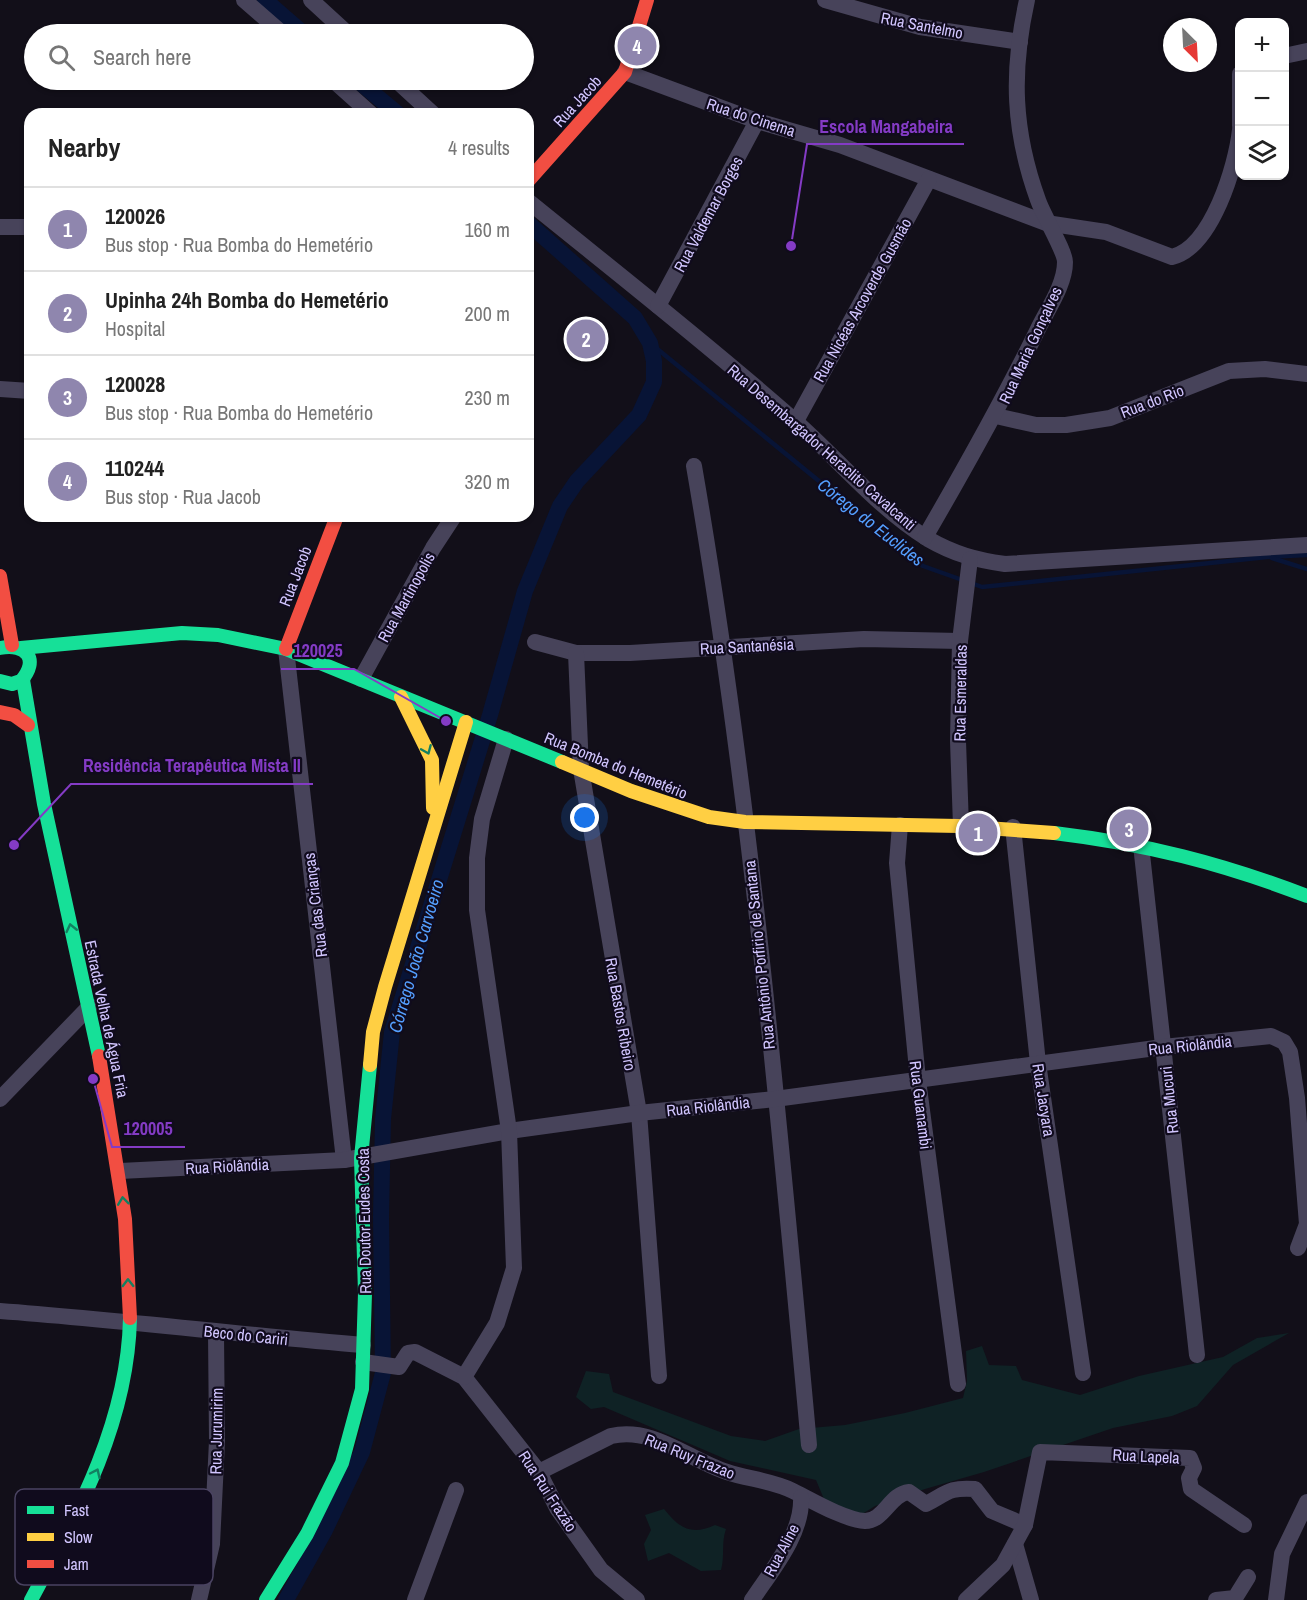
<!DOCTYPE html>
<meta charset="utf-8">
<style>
:root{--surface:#fff;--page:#f6f6f6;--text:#222;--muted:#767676;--line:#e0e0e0;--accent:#8f86ae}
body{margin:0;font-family:"Archivo Narrow",sans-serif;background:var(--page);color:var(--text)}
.controls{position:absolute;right:18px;top:18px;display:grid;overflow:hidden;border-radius:12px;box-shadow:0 2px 4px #0004}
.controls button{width:54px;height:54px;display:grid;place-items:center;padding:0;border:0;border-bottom:2px solid var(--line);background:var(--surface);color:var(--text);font:30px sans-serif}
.compass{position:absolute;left:1163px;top:18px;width:54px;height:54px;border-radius:50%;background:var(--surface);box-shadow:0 2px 4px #0004;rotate:156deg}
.you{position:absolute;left:585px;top:818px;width:21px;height:21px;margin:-15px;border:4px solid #fff;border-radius:50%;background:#1a73e8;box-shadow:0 0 0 9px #1a73e833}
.badge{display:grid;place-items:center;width:39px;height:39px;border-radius:50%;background:var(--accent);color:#fff;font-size:20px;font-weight:700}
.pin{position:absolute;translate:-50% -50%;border:3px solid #fff;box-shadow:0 2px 6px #0006}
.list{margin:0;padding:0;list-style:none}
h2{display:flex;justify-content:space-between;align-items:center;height:78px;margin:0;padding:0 24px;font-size:26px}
h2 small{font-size:20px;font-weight:400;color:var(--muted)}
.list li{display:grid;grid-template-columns:39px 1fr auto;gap:18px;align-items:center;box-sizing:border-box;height:84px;padding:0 24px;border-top:2px solid var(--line)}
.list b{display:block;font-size:22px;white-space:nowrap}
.list p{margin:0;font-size:20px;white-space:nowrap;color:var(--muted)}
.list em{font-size:20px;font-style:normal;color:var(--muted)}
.icon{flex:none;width:33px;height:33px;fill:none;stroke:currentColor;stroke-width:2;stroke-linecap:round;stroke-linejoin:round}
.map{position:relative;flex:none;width:1307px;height:1600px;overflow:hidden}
.search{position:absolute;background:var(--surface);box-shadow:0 2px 4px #0004;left:24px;top:24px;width:510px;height:66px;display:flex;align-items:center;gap:15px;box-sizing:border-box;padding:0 21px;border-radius:33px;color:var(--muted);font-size:22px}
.panel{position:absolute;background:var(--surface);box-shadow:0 2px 4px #0004;left:24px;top:108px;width:510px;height:414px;border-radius:18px}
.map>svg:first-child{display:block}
.green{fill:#0f2225}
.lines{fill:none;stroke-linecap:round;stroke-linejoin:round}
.stream{stroke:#081436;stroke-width:4.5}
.canal{stroke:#081436;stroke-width:16}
.street{stroke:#47435a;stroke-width:16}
.fast{stroke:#16e098;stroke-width:14}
.slow{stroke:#ffcf43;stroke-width:14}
.jam{stroke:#f24e42;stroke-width:14}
.oneway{stroke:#138061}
.labels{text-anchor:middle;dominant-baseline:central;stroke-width:4.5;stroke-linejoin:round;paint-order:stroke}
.street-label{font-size:16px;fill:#d2c6ff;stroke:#100b1d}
.water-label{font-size:18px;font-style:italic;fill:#549fff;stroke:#100b1d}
.key{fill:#100b1d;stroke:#4a4361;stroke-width:1.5}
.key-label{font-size:16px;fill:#d2c6ff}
.leader{fill:none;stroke:#843bc5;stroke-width:2}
.callout-dot{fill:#843bc5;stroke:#100b1d;stroke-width:2}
.callout-label{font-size:18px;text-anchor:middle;font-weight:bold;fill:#843bc5;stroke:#100b1d;stroke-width:4.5;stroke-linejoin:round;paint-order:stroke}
</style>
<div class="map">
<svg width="1307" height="1600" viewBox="0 0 1307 1600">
<rect width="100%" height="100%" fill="#120f19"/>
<!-- green -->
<g class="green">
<polygon points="1289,1333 1233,1365 1197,1406 1172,1416 1113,1428 984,1472 925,1489 875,1506 851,1521 826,1504 816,1480 730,1461 604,1407 591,1409 576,1397 586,1371 609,1374 613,1392 731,1436 765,1441 799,1429 845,1425 905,1413 963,1398 967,1381 966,1351 982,1346 989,1365 1016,1366 1022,1380 1080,1395 1139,1376 1223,1357 1257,1338"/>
<path d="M664,1509c15,19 27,27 51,16l11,4c-5,14 -1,27 -5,41l-20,1 -32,-18 -21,8 -4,-17 7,-14 -6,-15z"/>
</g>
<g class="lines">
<!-- stream -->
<g class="stream">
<polyline points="650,343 923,566 982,587 1267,557 1307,555"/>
<polyline points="1272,558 1307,569"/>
</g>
<!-- canal -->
<g class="canal">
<polyline points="265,0 304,34"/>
<polyline points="357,80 398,114"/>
<polyline points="286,1600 325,1530 362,1452 383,1373 381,1217 383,1119 392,1032 490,715 525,591 560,506 577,481 639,415 654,382 654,361 650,343 635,318 528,223"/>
</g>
<!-- street -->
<g class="street">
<polyline points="244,0 283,34"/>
<polyline points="311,0 348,34"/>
<polyline points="825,0 920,27 1020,42"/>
<polyline points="1284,56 1307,51"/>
<path d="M625,72l132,49 83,24 206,78 60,9 66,25c40,-10 64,-91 68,-127"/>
<polyline points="1240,74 1240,126"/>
<polyline points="333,80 371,114"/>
<polyline points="396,80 433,114"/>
<path d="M528,201c90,73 181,144 267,220 44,39 83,87 133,118 26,15 48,21 77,25l302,-19"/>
<polyline points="0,227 30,227"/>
<polyline points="658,306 757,121"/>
<polyline points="0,389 30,391"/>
<polyline points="996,416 1036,425 1066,425 1110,418 1229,371 1265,369 1307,374"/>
<polyline points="796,421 929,179"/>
<path d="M694,466c56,324 85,653 115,979"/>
<path d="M925,537c40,-69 78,-136 113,-208 9,-19 27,-44 27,-67 0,-11 -22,-47 -27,-62 -25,-69 -27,-128 -11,-200"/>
<polyline points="535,642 576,653 630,653 864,639 960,641"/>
<polyline points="286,649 344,1160"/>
<polyline points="576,653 581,769 639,1113 659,1376"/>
<polyline points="361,679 433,548 454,516"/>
<polyline points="900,825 897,863 918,1080 958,1384"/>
<polyline points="961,826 958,741 960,641 970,559"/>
<polyline points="1013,827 1038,1063 1083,1373"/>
<polyline points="1141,845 1197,1355"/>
<polyline points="0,1099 90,1006"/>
<polyline points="120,1171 344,1160 509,1131 639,1113 775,1099 1163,1047 1271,1036 1284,1042 1290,1052 1297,1098 1307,1224 1298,1248"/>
<path d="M0,1311c121,9 242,24 363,34"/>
<polyline points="363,1362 399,1367 408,1353 415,1352 464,1377 539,1472 557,1508 601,1570 637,1600"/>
<polyline points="464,1377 497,1323 514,1268 509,1131 477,910 477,858 482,819 506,739"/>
<path d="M539,1472l72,-36c42,-10 78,24 116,36 21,7 47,9 66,19 18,9 52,29 72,30 19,0 25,-27 44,-29l17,12c21,-11 23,-17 49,-15l17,22 33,14"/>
<polyline points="1015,1544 1031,1600"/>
<polyline points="199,1600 212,1544 217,1441 216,1333"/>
<polyline points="415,1600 456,1490"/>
<path d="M752,1600c19,-29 51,-66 49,-103"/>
<polyline points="966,1600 1003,1565 1025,1525 1040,1452 1190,1458 1194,1468 1189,1478 1191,1489 1244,1525"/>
<polyline points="1216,1600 1235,1598 1248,1577"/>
<polyline points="1276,1600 1282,1554 1307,1502"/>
</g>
<!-- fast -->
<g class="fast">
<path d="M0,648c26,-5 40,11 21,33l-9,3 -12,-3"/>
<polyline points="21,648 182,633 218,635 286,649 562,762"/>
<polyline points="23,680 44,804 99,1056"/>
<path d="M1054,833c92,11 167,30 253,63"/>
<path d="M31,1600c48,-89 97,-179 99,-282"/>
<polyline points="266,1600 307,1534 342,1463 362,1389 365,1293 361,1158 370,1065"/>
</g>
<!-- slow -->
<g class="slow">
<polyline points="401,697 432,760 433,808"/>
<polyline points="562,762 631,791 709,817 745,822 959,826 1054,833"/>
<polyline points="370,1065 373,1032 385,987 466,722"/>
</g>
<!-- jam -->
<g class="jam">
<polyline points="528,181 625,72 647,0"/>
<polyline points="0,576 12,645"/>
<polyline points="286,649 337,516"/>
<polyline points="0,712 14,715 28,725"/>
<polyline points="99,1056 125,1219 130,1318"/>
</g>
</g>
<!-- one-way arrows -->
<defs><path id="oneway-chevron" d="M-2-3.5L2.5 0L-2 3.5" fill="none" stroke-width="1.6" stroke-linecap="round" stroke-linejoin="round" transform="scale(1.5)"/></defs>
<g class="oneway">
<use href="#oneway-chevron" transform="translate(427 750) rotate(67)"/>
<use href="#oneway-chevron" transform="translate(71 928) rotate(-103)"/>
<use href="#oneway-chevron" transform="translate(123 1201) rotate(-97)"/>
<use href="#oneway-chevron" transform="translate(128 1283) rotate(-91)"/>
<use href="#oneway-chevron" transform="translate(96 1473) rotate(-65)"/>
</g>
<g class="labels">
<!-- street labels -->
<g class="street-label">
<text transform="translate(922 25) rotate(11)">Rua Santelmo</text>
<text transform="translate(577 101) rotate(-48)">Rua Jacob</text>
<text transform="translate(751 117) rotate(18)">Rua do Cinema</text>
<text transform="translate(708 214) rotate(-62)">Rua Valdemar Borges</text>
<text transform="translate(862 300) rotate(-61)">Rua Nicéas Arcoverde Gusmão</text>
<text transform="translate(1030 345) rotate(-65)">Rua Maria Gonçalves</text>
<text transform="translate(1152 401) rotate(-21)">Rua do Rio</text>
<text transform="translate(822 447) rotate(41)">Rua Desembargador Heraclito Cavalcanti</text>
<text transform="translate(295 576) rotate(-69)">Rua Jacob</text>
<text transform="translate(406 597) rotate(-61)">Rua Martinopolis</text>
<text transform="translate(747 646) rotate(-3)">Rua Santanésia</text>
<text transform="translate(960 693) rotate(-89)">Rua Esmeraldas</text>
<text transform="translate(616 765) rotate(22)">Rua Bomba do Hemetério</text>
<text transform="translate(315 905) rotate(-97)">Rua das Crianças</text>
<text transform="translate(759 955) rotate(-96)">Rua Antônio Porfirio de Santana</text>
<text transform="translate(621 1014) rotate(80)">Rua Bastos Ribeiro</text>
<text transform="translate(107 1019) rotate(78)">Estrada Velha de Água Fria</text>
<text transform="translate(1190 1045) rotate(-6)">Rua Riolândia</text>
<text transform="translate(1044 1100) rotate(81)">Rua Jacyara</text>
<text transform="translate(1169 1100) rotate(-96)">Rua Mucuri</text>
<text transform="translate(921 1105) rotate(83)">Rua Guanambi</text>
<text transform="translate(708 1106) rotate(-6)">Rua Riolândia</text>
<text transform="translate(227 1166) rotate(-3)">Rua Riolândia</text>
<text transform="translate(364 1221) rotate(-91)">Rua Doutor Eudes Costa</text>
<text transform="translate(246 1335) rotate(6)">Beco do Cariri</text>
<text transform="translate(216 1431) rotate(-89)">Rua Jurumirim</text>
<text transform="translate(690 1456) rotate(22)">Rua Ruy Frazao</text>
<text transform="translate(1146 1456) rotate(3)">Rua Lapela</text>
<text transform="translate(548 1491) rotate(57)">Rua Rui Frazão</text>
<text transform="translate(781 1550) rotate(-62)">Rua Aline</text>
</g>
<!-- water labels -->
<g class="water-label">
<text transform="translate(871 522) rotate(38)">Córego do Euclides</text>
<text transform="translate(416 956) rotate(-74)">Córrego João Carvoeiro</text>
</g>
</g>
<!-- legend -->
<rect x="15" y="1489" width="198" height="96" rx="9" class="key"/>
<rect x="27" y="1506" width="27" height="8" fill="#16e098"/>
<rect x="27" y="1533" width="27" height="8" fill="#ffcf43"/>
<rect x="27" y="1560" width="27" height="8" fill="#f24e42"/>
<g class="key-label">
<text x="64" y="1516">Fast</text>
<text x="64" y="1543">Slow</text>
<text x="64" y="1570">Jam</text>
</g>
<!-- callouts -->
<path class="leader" d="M791 246L807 144H964M446 721L354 669H281M14 845L71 784H313M93 1079L112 1147H185"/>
<g class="callout-dot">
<circle cx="791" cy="246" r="6"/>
<circle cx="446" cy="721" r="6"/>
<circle cx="14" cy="845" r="6"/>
<circle cx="93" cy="1079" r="6"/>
</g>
<g class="callout-label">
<text x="886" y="133">Escola Mangabeira</text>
<text x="318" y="657">120025</text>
<text x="192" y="772">Residência Terapêutica Mista II</text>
<text x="148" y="1135">120005</text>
</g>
</svg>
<div class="controls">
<button>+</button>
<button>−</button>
<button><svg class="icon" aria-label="layers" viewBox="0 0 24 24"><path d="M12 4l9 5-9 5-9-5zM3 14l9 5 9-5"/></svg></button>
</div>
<svg class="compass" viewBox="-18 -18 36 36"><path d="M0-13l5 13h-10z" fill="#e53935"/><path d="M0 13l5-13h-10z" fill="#767676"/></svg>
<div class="you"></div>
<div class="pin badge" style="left:978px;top:833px">1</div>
<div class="pin badge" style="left:586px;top:339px">2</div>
<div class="pin badge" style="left:1129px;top:829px">3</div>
<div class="pin badge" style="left:637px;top:46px">4</div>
<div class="search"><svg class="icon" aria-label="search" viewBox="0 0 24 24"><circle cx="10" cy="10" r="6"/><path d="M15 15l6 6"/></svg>Search here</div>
<section class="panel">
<h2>Nearby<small>4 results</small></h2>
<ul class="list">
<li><span class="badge">1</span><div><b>120026</b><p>Bus stop · Rua Bomba do Hemetério</p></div><em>160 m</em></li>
<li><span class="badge">2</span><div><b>Upinha 24h Bomba do Hemetério</b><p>Hospital</p></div><em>200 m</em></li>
<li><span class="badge">3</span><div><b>120028</b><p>Bus stop · Rua Bomba do Hemetério</p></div><em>230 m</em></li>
<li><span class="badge">4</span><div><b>110244</b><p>Bus stop · Rua Jacob</p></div><em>320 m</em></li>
</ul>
</section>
</div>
